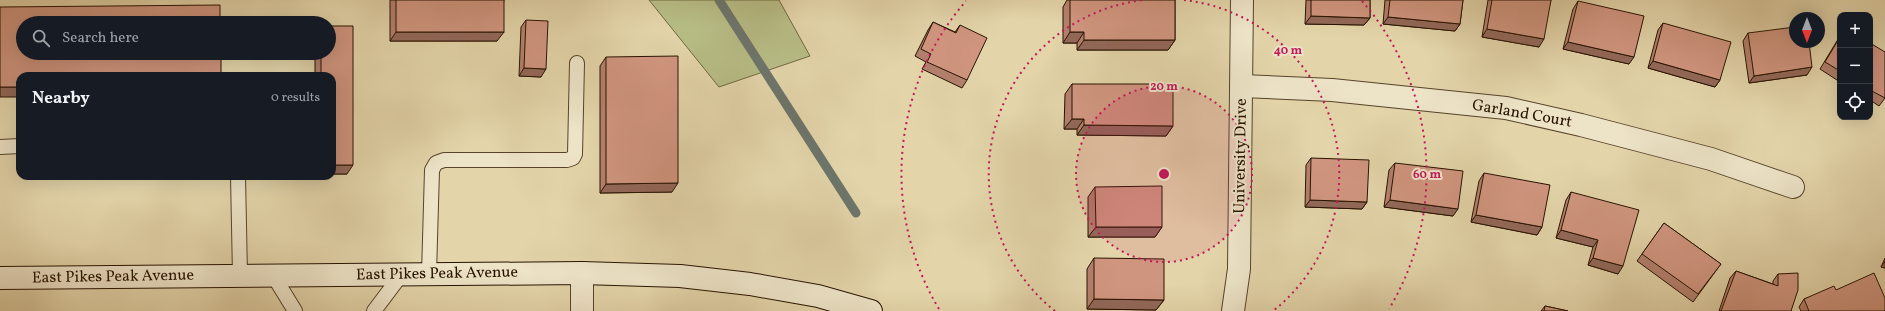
<!DOCTYPE html>
<meta charset="utf-8">
<style>
:root{--surface:#171b24;--page:#242831;--text:#f1f3f6;--muted:#9ea1a6;--line:#363941}
body{margin:0;font-family:Vollkorn,serif;background:var(--page);color:var(--text)}
.controls{position:absolute;right:12px;top:12px;display:grid;overflow:hidden;border-radius:8px;box-shadow:0 4px 16px #0002}
.controls button{width:36px;height:36px;display:grid;place-items:center;padding:0;border:0;border-bottom:1px solid var(--line);background:var(--surface);color:var(--text);font:20px sans-serif}
.compass{position:absolute;left:1789px;top:12px;width:36px;height:36px;border-radius:50%;background:var(--surface);box-shadow:0 4px 16px #0002;rotate:180deg}
.list{margin:0;padding:0;list-style:none}
h2{display:flex;justify-content:space-between;align-items:center;height:52px;margin:0;padding:0 16px;font-size:17px}
h2 small{font-size:13px;font-weight:400;color:var(--muted)}
.icon{flex:none;width:22px;height:22px;fill:none;stroke:currentColor;stroke-width:2;stroke-linecap:round;stroke-linejoin:round}
.map{position:relative;flex:none;width:1885px;height:311px;overflow:hidden}
.search{position:absolute;background:var(--surface);box-shadow:0 4px 16px #0002;left:16px;top:16px;width:320px;height:44px;display:flex;align-items:center;gap:10px;box-sizing:border-box;padding:0 14px;border-radius:22px;color:var(--muted);font-size:15px}
.panel{position:absolute;background:var(--surface);box-shadow:0 4px 16px #0002;left:16px;top:72px;width:320px;height:108px;border-radius:12px}
.map>svg:first-child{display:block}
.green{fill:#b7bc85;stroke:#706842}
.lines{fill:none;stroke-linecap:round;stroke-linejoin:round}
.stream{stroke:#6c756b;stroke-width:9}
.service-casing{stroke:#57432a;stroke-width:16}
.minor-casing{stroke:#57432a;stroke-width:24}
.secondary-casing{stroke:#281300;stroke-width:24}
.service{stroke:#ede3c7;stroke-width:14}
.minor{stroke:#ede3c7;stroke-width:22}
.secondary{stroke:#ede3c7;stroke-width:22}
.wall{fill:#b3806d;stroke:#281300}
.shaded-wall{fill:#926859;stroke:#281300}
.building{fill:#d0957f;stroke:#281300}
.ring{fill:none;stroke:#c2185b;stroke-width:2;stroke-dasharray:2 4}
.labels{text-anchor:middle;dominant-baseline:central;stroke-width:4;stroke-linejoin:round;paint-order:stroke}
.street-label{font-size:16px;fill:#281300;stroke:#ede3c7}
.centre{fill:#c2185b;stroke:#ede3c7;stroke-width:2}
.ring-label{font-size:12px;text-anchor:middle;font-weight:bold;fill:#c2185b;stroke:#ede3c7;stroke-width:4;stroke-linejoin:round;paint-order:stroke}
</style>
<div class="map">
<svg width="1885" height="311" viewBox="0 0 1885 311">
<rect width="100%" height="100%" fill="#e3d4a9"/>
<filter id="stains"><feTurbulence type="fractalNoise" baseFrequency=".005" numOctaves="4"/><feColorMatrix values="0 0 0 0 .2 0 0 0 0 .09 0 0 0 0 .02 0 0 0 .5 -.17"/></filter>
<radialGradient id="worn" r=".72"><stop offset=".6" stop-color="#630" stop-opacity="0"/><stop offset="1" stop-color="#630" stop-opacity=".3"/></radialGradient>
<!-- green -->
<polygon class="green" points="649,0 779,0 810,56 719,87"/>
<g class="lines">
<!-- stream -->
<polyline class="stream" points="719,0 856,213"/>
<defs>
<g id="service">
<polyline points="0,147 20,146"/>
<polyline points="238,176 240,275"/>
<polyline points="429,274 432,170 436,163 444,160 567,160 573,158 575,154 577,63"/>
<polyline points="273,275 295,311"/>
<polyline points="374,311 401,275"/>
</g>
<g id="minor">
<polyline points="1242,86 1332,90 1506,108 1581,125 1711,159 1793,187"/>
<polyline points="582,273 582,311"/>
<polyline points="1233,311 1239,269 1242,0"/>
</g>
<polyline id="secondary" points="0,278 582,273 680,276 750,284 818,296 871,311"/>
</defs>
<!-- service casing -->
<use href="#service" class="service-casing"/>
<!-- minor casing -->
<use href="#minor" class="minor-casing"/>
<!-- secondary casing -->
<use href="#secondary" class="secondary-casing"/>
<!-- service -->
<use href="#service" class="service"/>
<!-- minor -->
<use href="#minor" class="minor"/>
<!-- secondary -->
<use href="#secondary" class="secondary"/>
</g>
<!-- wall -->
<g class="wall">
<polygon points="390,0 504,0 497,41 390,41"/>
<polygon points="1067,0 1175,0 1175,40 1168,50 1077,50 1077,43 1063,43 1063,7"/>
<polygon points="1306,0 1370,0 1370,18 1364,25 1305,24"/>
<polygon points="1385,0 1463,0 1460,24 1455,31 1383,24"/>
<polygon points="1488,0 1551,0 1539,47 1482,37"/>
<polygon points="1578,1 1629,64 1563,49 1573,9"/>
<polygon points="526,20 541,77 519,76 521,27"/>
<polygon points="933,22 955,32 960,25 967,80 962,88 922,69 926,62 915,56 928,30"/>
<polygon points="1663,23 1720,80 1715,87 1648,68 1658,30"/>
<polygon points="1748,33 1807,75 1749,83 1743,41"/>
<polygon points="1840,36 1840,82 1820,69"/>
<polygon points="1870,43 1885,98 1879,106 1870,100"/>
<polygon points="315,53 329,53 347,174 332,174 332,76 315,76"/>
<polygon points="606,57 672,192 600,193 600,66"/>
<polygon points="1072,84 1173,126 1166,136 1077,135 1077,129 1064,129 1065,94"/>
<polygon points="1311,158 1367,202 1362,209 1305,207 1306,165"/>
<polygon points="1395,163 1453,216 1384,207 1389,170"/>
<polygon points="1484,173 1542,227 1537,235 1471,222 1479,181"/>
<polygon points="1095,187 1162,227 1155,237 1088,237 1088,197"/>
<polygon points="1571,192 1618,274 1588,265 1593,247 1556,238 1566,200"/>
<polygon points="1664,223 1721,264 1693,302 1637,261"/>
<polygon points="1094,258 1164,300 1156,310 1087,309 1087,269"/>
<polygon points="1885,258 1885,268 1881,267"/>
<polygon points="1736,271 1773,284 1773,281 1778,274 1791,311 1719,311 1730,278"/>
<polygon points="1836,290 1885,311 1801,311 1799,307 1804,299"/>
<polygon points="1545,306 1568,311 1541,311"/>
</g>
<!-- shaded-wall -->
<g class="shaded-wall">
<polygon points="1311,16 1370,18 1364,25 1305,24"/>
<polygon points="1388,17 1460,24 1455,31 1383,24"/>
<polygon points="1487,29 1544,39 1539,47 1482,37"/>
<polygon points="396,32 504,32 497,41 390,41"/>
<polygon points="1070,32 1084,32 1077,43 1063,43"/>
<polygon points="1084,40 1175,40 1168,50 1077,50"/>
<polygon points="1568,42 1634,57 1629,64 1563,49"/>
<polygon points="1653,61 1720,80 1715,87 1648,68"/>
<polygon points="1812,67 1807,75 1749,83 1754,76"/>
<polygon points="524,68 546,69 541,77 519,76"/>
<rect x="0" y="87" width="20" height="10"/>
<polygon points="1072,119 1084,119 1077,129 1064,129"/>
<polygon points="1084,125 1173,126 1166,136 1077,135"/>
<polygon points="332,165 353,165 347,174 332,174"/>
<polygon points="678,183 672,192 600,193 606,184"/>
<polygon points="1310,200 1367,202 1362,209 1305,207"/>
<polygon points="1390,200 1458,209 1453,216 1384,207"/>
<polygon points="1476,215 1542,227 1537,235 1471,222"/>
<polygon points="1096,227 1162,227 1155,237 1088,237"/>
<polygon points="1561,230 1598,240 1593,247 1556,238"/>
<polygon points="1593,258 1623,266 1618,274 1588,265"/>
<polygon points="1885,261 1885,268 1881,267"/>
<polygon points="1094,299 1164,300 1156,310 1087,309"/>
</g>
<!-- building -->
<g class="building">
<rect x="396" y="0" width="108" height="32"/>
<polygon points="1070,0 1175,0 1175,40 1084,40 1084,32 1070,32"/>
<polygon points="1311,0 1370,0 1370,18 1311,16"/>
<polygon points="1390,0 1463,0 1460,24 1388,17"/>
<polygon points="1492,0 1551,0 1544,39 1487,29"/>
<polygon points="1578,1 1644,16 1634,57 1568,42"/>
<polygon points="220,5 220,23 23,23 23,53 221,53 221,76 20,76 20,87 0,87 0,7"/>
<polygon points="526,20 548,21 546,69 524,68"/>
<polygon points="933,22 956,33 960,25 987,38 967,80 927,62 931,54 921,49"/>
<polygon points="1663,23 1731,42 1720,80 1653,61"/>
<polygon points="329,26 353,26 353,165 332,165 332,76 321,76 321,53 329,53"/>
<polygon points="1795,27 1795,42 1809,42 1812,67 1754,76 1748,33"/>
<polygon points="1840,37 1840,71 1825,62"/>
<polygon points="1870,43 1885,52 1885,98 1870,90"/>
<polygon points="678,56 678,183 606,184 606,57"/>
<polygon points="1072,84 1173,84 1173,126 1084,125 1084,119 1072,119"/>
<polygon points="1311,158 1369,160 1367,202 1310,200"/>
<polygon points="1395,163 1463,171 1458,209 1390,200"/>
<polygon points="1484,173 1550,185 1542,227 1476,215"/>
<polygon points="1162,186 1162,227 1096,227 1095,187"/>
<polygon points="1571,192 1639,210 1623,266 1593,258 1598,240 1561,230"/>
<polygon points="1664,223 1721,264 1698,294 1642,254"/>
<polygon points="1094,258 1164,259 1164,300 1094,299"/>
<polygon points="1736,271 1778,286 1778,274 1798,273 1798,290 1791,311 1721,311"/>
<polygon points="1874,273 1885,298 1885,310 1884,311 1809,311 1804,299 1834,286 1836,290"/>
<polygon points="1545,306 1568,311 1544,311"/>
</g>
<!-- distance rings -->
<circle cx="1164" cy="174" r="88" fill="#c2185b" fill-opacity=".12"/>
<g class="ring">
<circle cx="1164" cy="174" r="88"/>
<path d="M1055 311A175 175 0 0 1 1144 0M1184 0A175 175 0 0 1 1273 311"/>
<path d="M939 309A263 263 0 0 1 966 1M1362 1A263 263 0 0 1 1389 309"/>
</g>
<g class="labels">
<!-- street labels -->
<g class="street-label">
<text transform="translate(1522 114) rotate(10)">Garland Court</text>
<text transform="translate(1241 156) rotate(-89)">University Drive</text>
<text transform="translate(437 274) rotate(-1)">East Pikes Peak Avenue</text>
<text transform="translate(113 277) rotate(-1)">East Pikes Peak Avenue</text>
</g>
</g>
<circle cx="1164" cy="174" r="6" class="centre"/>
<g class="ring-label">
<text x="1288" y="54">40 m</text>
<text x="1164" y="90">20 m</text>
<text x="1427" y="178">60 m</text>
</g>
<rect width="100%" height="100%" filter="url(#stains)"/>
<rect width="100%" height="100%" fill="url(#worn)"/>
</svg>
<div class="controls">
<button>+</button>
<button>−</button>
<button><svg class="icon" aria-label="locate" viewBox="0 0 24 24"><circle cx="12" cy="12" r="6"/><path d="M12 2v4M12 18v4M2 12h4M18 12h4"/></svg></button>
</div>
<svg class="compass" viewBox="-18 -18 36 36"><path d="M0-13l5 13h-10z" fill="#e53935"/><path d="M0 13l5-13h-10z" fill="#9ea1a6"/></svg>
<div class="search"><svg class="icon" aria-label="search" viewBox="0 0 24 24"><circle cx="10" cy="10" r="6"/><path d="M15 15l6 6"/></svg>Search here</div>
<section class="panel">
<h2>Nearby<small>0 results</small></h2>
<ul class="list">
</ul>
</section>
</div>
